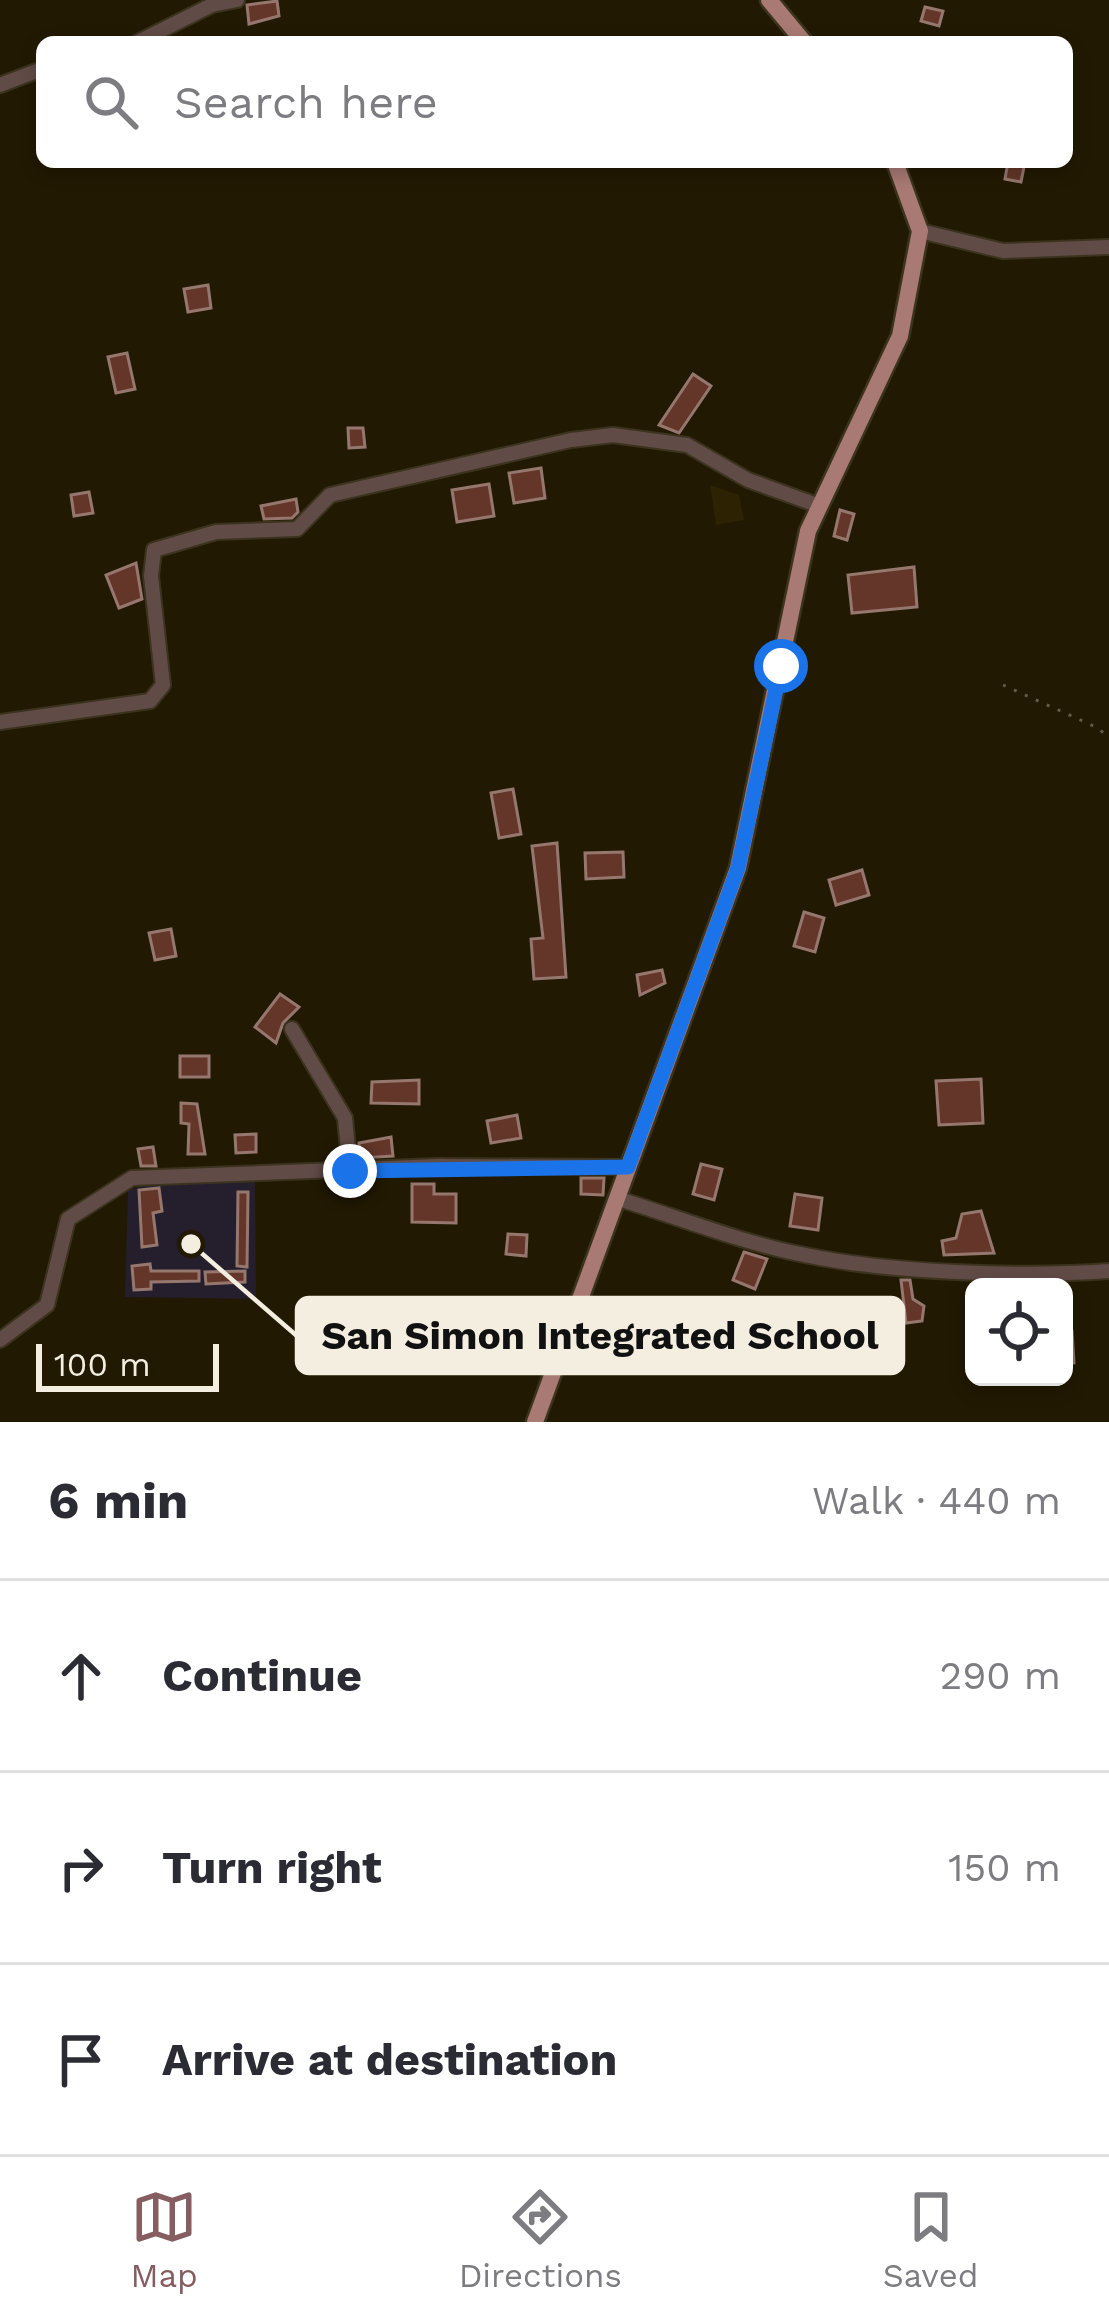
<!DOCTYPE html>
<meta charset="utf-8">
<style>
:root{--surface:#fff;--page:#f2f2f3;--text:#2b2b33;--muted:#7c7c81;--line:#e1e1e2;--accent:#865d60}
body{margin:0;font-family:"Work Sans",sans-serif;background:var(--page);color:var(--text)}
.controls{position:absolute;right:36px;bottom:36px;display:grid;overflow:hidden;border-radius:18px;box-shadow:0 6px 18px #0003}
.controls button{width:108px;height:108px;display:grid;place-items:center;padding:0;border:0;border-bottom:3px solid var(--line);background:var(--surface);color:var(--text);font:60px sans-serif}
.scale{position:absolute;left:36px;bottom:30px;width:183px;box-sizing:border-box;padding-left:12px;border:6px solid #f4eee0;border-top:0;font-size:33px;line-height:42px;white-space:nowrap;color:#f4eee0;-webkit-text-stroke:9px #221902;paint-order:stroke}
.stop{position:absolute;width:36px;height:36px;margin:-27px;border:9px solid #1a73e8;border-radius:50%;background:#fff}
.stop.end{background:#1a73e8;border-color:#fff;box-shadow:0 3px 12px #0008}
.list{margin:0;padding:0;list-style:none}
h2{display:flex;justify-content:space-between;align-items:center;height:156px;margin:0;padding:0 48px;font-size:51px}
h2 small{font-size:39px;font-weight:400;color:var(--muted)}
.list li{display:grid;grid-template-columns:78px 1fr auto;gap:36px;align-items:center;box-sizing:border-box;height:192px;padding:0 48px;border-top:3px solid var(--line)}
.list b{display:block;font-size:45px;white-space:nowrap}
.list em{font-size:39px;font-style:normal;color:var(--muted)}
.icon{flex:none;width:66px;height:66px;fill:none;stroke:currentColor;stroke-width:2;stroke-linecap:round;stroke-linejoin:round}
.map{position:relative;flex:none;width:1109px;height:1422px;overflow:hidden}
.search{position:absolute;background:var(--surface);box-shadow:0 6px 18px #0003;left:36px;right:36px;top:36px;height:132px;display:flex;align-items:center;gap:30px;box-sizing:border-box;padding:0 42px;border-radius:18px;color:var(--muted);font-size:45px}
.sheet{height:732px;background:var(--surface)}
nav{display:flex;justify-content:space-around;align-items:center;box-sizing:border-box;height:168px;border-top:3px solid var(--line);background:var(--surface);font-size:33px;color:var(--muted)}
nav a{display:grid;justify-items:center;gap:6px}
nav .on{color:var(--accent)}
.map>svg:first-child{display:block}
.built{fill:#2d2202}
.education{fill:#251e2d}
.building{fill:#643629;stroke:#95776e;stroke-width:3}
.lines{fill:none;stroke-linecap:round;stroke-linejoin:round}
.minor-casing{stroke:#3b331d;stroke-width:18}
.major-casing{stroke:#3b331d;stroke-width:21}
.path{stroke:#635b47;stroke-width:3;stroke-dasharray:3 9;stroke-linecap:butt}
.minor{stroke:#614b47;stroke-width:14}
.major{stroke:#a87a73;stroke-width:16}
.route{stroke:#1a73e8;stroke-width:15}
.leader{fill:none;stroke:#f4eee0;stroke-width:4.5}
.callout-dot{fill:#f4eee0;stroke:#221902;stroke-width:4.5}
.callout{fill:#f4eee0;stroke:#f4eee0;stroke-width:4.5}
.callout-label{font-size:39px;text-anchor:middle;font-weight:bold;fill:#111}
</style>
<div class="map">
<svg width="1109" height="1422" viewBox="0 0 1109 1422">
<rect width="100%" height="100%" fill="#221902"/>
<!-- built -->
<polygon class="built" points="710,485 739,495 744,520 716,525"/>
<!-- education -->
<polygon class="education" points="255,1182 256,1299 125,1297 128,1190 148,1185"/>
<!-- building -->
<g class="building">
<polygon points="277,1 279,16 249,24 247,5"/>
<polygon points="925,7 943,11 939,26 921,21"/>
<polygon points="1008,162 1025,162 1021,182 1005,179"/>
<polygon points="208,285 211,308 188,312 184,289"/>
<polygon points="127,353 135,389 116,393 108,357"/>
<polygon points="693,374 711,386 679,433 659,425"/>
<polygon points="348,428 363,428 365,447 349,448"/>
<polygon points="541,468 545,498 514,503 509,473"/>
<polygon points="489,484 494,516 457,522 452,490"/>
<polygon points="89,492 93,513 74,516 71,495"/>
<polygon points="296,499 298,512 292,518 264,519 261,506"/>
<polygon points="840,510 854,514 847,540 834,536"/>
<polygon points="136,563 142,599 119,608 106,575"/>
<polygon points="914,567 917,607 852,613 848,575"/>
<polygon points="513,789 521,834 499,838 491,793"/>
<polygon points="557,843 566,977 534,979 531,939 543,938 532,846"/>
<polygon points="623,852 624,877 586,879 585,853"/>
<polygon points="862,870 869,895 836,905 829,880"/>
<polygon points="804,912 824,918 815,952 794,946"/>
<polygon points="171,929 176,956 155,960 149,933"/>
<polygon points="662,970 665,983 640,995 637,975"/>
<polygon points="280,994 299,1007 283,1023 276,1043 255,1027"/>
<rect x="180" y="1056" width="29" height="21"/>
<polygon points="981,1079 983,1123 939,1125 936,1081"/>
<polygon points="419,1080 419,1104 371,1103 372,1082"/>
<polygon points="181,1103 197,1104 205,1154 188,1154 189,1124 181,1123"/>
<polygon points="517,1115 521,1138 491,1143 487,1121"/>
<polygon points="256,1134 256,1152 236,1153 235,1135"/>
<polygon points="391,1137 393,1156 360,1158 359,1143"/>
<polygon points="153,1147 156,1166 141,1166 138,1149"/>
<polygon points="701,1164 722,1169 714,1200 693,1194"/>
<polygon points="581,1178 604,1178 603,1195 581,1194"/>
<polygon points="412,1184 434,1184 434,1194 456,1194 456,1223 412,1222"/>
<polygon points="159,1188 162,1211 153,1213 157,1245 142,1247 139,1190"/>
<polygon points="238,1192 248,1192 247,1267 237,1266"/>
<polygon points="795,1194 822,1198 818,1230 790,1226"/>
<polygon points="981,1211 994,1253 944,1255 942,1241 956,1238 962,1214"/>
<polygon points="508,1234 527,1235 526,1256 506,1254"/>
<polygon points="744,1252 767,1259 755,1289 733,1280"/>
<polygon points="150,1264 151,1271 199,1271 199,1281 151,1282 151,1289 134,1290 132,1266"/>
<polygon points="245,1271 245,1282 206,1284 205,1272"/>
<polygon points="901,1280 910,1280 913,1299 924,1306 922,1321 906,1323"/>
<polygon points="1064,1331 1072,1331 1074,1363 1064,1364"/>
</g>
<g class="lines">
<defs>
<g id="minor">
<polyline points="138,42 212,5 237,0"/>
<polyline points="0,85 42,69"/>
<polyline points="920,231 1003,251 1109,247"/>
<polyline points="0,722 150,701 163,685 151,576 154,550 216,532 297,529 330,495 571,440 613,435 687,445 748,480 817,505"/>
<polyline points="292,1029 345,1118 350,1171"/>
<path d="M619,1199c61,19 123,44 186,56 85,18 216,22 304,16"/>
<polyline points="0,1340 47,1305 68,1219 132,1178 438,1166 628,1167"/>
</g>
<g id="major">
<polyline points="769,0 804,42"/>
<polyline points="535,1422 738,868 808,531 900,336 920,231 895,162"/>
</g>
</defs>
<!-- minor casing -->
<use href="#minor" class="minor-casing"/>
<!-- major casing -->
<use href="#major" class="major-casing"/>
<!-- path -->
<polyline class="path" points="1003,685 1098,728 1109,738"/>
<!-- minor -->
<use href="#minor" class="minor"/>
<!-- major -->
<use href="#major" class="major"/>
</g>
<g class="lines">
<!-- route -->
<polyline class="route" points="350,1171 628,1167 738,868 781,666"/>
</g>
<!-- callouts -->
<path class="leader" d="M191 1244L297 1336"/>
<circle class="callout-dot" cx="191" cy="1244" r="12"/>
<rect class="callout" x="297" y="1298" width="606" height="75" rx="12"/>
<g class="callout-label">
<text x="600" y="1349">San Simon Integrated School</text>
</g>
</svg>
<div class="controls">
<button><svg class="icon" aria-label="locate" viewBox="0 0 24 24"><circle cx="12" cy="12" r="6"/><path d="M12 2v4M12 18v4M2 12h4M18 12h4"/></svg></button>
</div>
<div class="scale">100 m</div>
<div class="stop" style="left:781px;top:666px"></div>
<div class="stop end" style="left:350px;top:1171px"></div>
<div class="search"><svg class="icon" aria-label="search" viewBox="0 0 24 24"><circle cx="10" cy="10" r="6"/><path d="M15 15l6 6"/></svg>Search here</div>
</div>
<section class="sheet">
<h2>6 min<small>Walk · 440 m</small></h2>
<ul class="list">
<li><svg class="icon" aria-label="ahead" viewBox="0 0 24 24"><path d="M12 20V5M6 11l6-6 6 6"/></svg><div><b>Continue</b></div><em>290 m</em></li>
<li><svg class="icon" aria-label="right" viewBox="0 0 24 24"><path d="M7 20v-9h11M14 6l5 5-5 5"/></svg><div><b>Turn right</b></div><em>150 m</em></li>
<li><svg class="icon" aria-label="arrive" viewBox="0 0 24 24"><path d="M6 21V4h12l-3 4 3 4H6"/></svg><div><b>Arrive at destination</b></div></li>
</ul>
</section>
<nav>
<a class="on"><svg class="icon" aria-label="map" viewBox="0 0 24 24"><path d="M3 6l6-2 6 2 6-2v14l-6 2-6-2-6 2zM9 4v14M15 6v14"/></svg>Map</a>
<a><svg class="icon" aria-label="directions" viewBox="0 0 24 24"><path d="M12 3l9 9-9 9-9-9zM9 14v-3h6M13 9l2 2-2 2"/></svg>Directions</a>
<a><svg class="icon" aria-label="saved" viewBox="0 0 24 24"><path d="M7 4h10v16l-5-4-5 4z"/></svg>Saved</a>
</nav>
